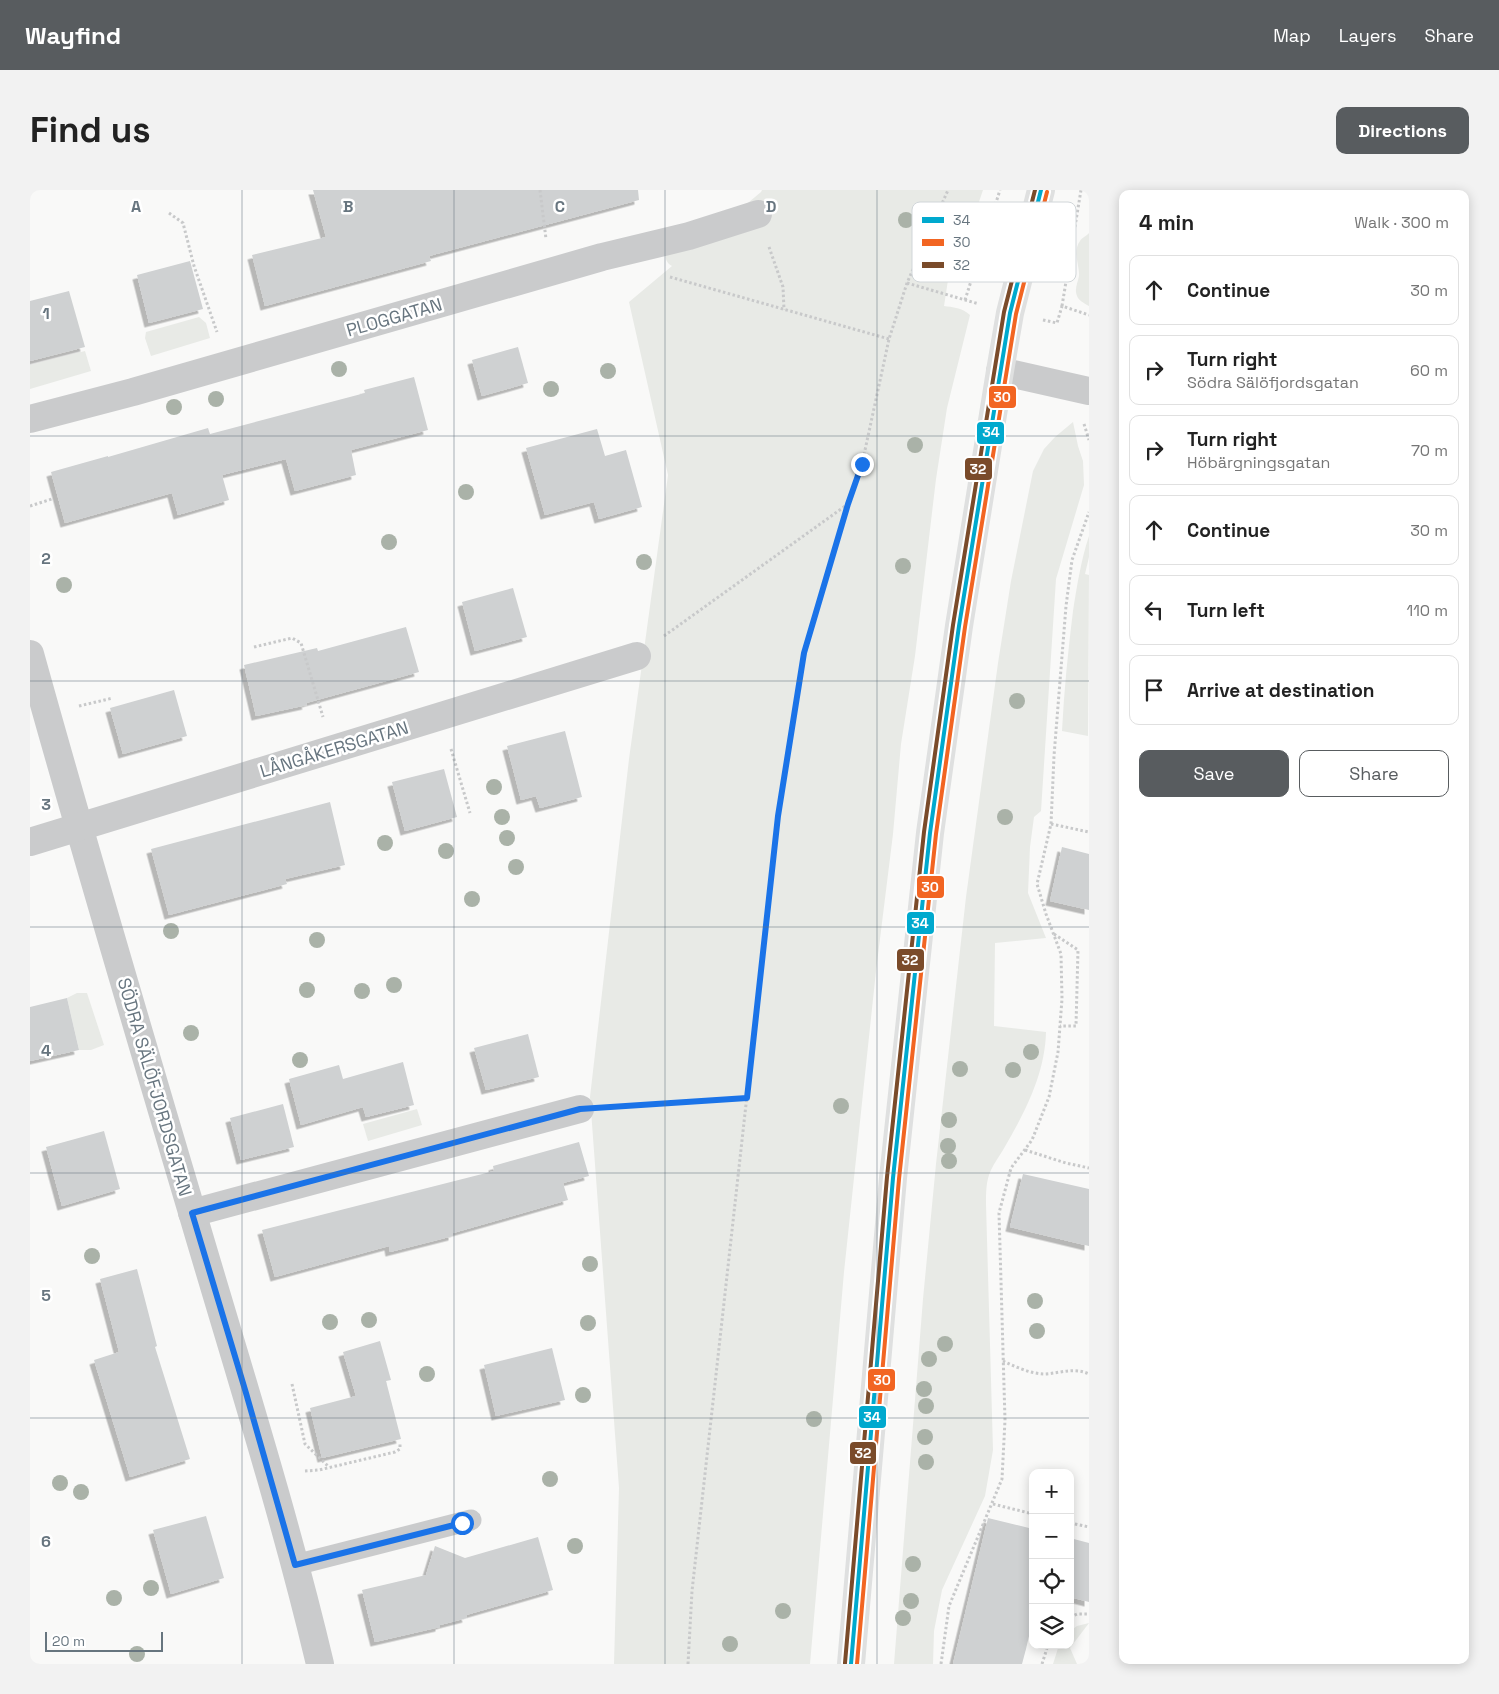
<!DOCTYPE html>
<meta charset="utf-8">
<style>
:root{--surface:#fff;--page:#f2f2f2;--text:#222;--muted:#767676;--line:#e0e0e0;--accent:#585c5f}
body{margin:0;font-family:"Space Grotesk",sans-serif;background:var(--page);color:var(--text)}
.controls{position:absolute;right:15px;bottom:15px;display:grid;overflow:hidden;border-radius:10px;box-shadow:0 2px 12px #0003}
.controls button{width:45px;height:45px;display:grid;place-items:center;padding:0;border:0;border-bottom:1px solid var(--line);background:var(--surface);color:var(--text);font:25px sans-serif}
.scale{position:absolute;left:15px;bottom:12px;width:118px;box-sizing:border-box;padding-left:5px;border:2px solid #67757f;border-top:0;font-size:14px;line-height:18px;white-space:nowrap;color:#67757f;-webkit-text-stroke:4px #fff;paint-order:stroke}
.stop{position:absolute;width:15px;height:15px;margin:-11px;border:4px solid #1a73e8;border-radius:50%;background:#fff}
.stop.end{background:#1a73e8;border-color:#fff;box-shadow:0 1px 5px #0008}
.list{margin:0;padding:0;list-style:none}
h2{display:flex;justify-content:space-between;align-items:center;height:65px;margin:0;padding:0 20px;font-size:21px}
h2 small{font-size:16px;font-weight:400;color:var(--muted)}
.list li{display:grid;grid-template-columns:32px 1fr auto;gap:15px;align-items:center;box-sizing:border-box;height:70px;margin:0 10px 10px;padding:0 10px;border:1px solid var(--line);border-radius:10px}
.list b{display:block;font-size:19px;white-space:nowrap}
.list p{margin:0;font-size:16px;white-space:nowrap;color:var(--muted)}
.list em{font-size:16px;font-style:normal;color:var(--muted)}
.actions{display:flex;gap:10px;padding:15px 20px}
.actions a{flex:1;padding:11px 0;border:1px solid var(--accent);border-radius:10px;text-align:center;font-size:18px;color:var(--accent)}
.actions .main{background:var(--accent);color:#fff}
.icon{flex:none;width:28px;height:28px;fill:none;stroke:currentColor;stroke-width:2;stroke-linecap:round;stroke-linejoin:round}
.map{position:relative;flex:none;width:1059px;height:1474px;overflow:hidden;border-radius:10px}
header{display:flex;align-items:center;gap:30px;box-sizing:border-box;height:70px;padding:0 25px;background:var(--accent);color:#fff}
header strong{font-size:24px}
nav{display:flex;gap:28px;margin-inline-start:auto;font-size:18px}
.intro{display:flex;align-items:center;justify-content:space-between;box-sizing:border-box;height:120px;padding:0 30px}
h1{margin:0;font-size:35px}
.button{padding:12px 22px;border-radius:10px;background:var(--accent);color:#fff;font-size:18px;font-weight:700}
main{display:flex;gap:30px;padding:0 30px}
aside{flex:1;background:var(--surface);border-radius:10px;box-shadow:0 2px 12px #0003}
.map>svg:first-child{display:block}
.green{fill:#e8eae6}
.building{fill:#cfd1d2;filter:url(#shadow)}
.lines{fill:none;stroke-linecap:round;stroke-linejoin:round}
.path{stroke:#c8c9ca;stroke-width:3;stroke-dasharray:2.5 2.5;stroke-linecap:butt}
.lane{stroke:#cacbcc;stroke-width:21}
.street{stroke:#cacbcc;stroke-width:28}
.secondary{stroke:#dfe0e0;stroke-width:28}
.bus-1-casing{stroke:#fff;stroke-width:8}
.bus-2-casing{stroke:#fff;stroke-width:8}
.bus-3-casing{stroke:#fff;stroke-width:8}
.bus-1{stroke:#00a9ce;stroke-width:4}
.bus-2{stroke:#f26522;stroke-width:4}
.bus-3{stroke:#7a4b2a;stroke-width:4}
.tree{fill:#aab2a8}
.route{stroke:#1a73e8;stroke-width:6}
.grid{fill:none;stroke:#67757f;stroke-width:1;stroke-opacity:0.55}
.labels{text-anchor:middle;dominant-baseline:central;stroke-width:5;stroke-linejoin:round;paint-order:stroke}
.street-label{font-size:18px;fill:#67757f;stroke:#fff}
.key{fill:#fff;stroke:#d1d6d9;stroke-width:1}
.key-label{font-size:14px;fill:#67757f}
.grid-label{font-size:16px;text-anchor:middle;font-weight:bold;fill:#67757f;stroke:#fff;stroke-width:5;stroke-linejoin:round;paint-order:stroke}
.line-badge{stroke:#fff;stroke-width:2}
.badge-label{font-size:14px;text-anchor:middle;font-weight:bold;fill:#fff}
</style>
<header>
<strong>Wayfind</strong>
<nav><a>Map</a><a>Layers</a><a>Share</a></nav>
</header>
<div class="intro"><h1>Find us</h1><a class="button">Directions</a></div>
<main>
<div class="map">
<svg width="1059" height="1474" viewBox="0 0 1059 1474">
<defs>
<filter id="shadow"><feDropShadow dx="-4.5" dy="4.5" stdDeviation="0" flood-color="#0004"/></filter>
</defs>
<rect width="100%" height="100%" fill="#f9f9f8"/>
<!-- green -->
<g class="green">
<path d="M732,0h221l-27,80 -5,9 -3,1 -4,26c8,1 19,2 26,9l-23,93 -11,71 -21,177 -14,88 -8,90 -17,137 -32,301 -34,392h-196l5,-176 -29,-391 39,-338 39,-284 -39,-173 43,-36c-6,-3 -7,-8 -6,-15l41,-14 54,-45z"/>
<path d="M1059,43v73c-5,-3 -10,-5 -12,-10 -3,-7 1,-14 2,-20 1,-10 -7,-24 1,-35 1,-3 7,-5 9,-8z"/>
<polygon points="169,127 176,133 180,148 121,166 115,148 116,142"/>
<polygon points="55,161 61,181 0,199 0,175"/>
<path d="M1043,232l5,24 5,15 1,24 -28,94 -15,232 -7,6 -4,30 -2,46 18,45 -51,5 -1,83 52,6c-1,43 -22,82 -43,118 -4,7 -9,13 -12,20 -5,10 -5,23 -5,34l7,246 -8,46 -43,94 -8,41 -1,33h-39l29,-365 13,-135 30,-267 32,-234 13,-82 22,-110 11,-22 11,-12z"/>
<path d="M1059,346v21l-4,17 4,1 -1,161 -26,-5c2,-40 6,-80 11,-120 4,-25 8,-51 16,-75z"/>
<polygon points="47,803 57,803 74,855 61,860 49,860 37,808"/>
<polygon points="387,919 392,935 338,951 333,934"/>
<polygon points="1059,1433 1040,1458 1047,1474 1023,1474 1029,1455 1040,1455 1040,1441 1047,1436"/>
</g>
<!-- building -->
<g class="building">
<polygon points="283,0 608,0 609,10 399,66 401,71 235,116 222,65 296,47"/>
<polygon points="160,71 173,119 119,133 107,85"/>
<polygon points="39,101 55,157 0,171 0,111"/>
<polygon points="488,157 498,193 452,206 442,170"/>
<polygon points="384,187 398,240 321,260 326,285 265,301 256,269 192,285 199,310 148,325 142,303 35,333 21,282 78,266 78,267 178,238 180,244 335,203 334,200"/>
<polygon points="567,239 575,266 596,260 612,317 569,329 564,312 515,325 496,258"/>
<polygon points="483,398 497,447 445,461 432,412"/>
<polygon points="376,437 389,482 276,513 277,515 226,526 214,475 287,458 288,461"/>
<polygon points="144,500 157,546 93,564 80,518"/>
<polygon points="535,541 552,607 510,618 506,606 491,610 477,556"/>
<polygon points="414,579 427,627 375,641 362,592"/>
<polygon points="300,612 315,675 255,689 257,694 139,725 121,659"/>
<polygon points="1032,657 1059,664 1059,720 1020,711"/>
<polygon points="37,808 49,860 0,871 0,817"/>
<polygon points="498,844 509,887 456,900 444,858"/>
<polygon points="373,872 384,915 336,927 333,917 271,935 259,889 309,875 313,889"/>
<polygon points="253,914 264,957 211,970 200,928"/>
<polygon points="74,941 90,999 32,1016 16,957"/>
<polygon points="549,952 559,986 533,993 538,1010 423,1043 423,1046 360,1062 359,1056 245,1087 232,1040 464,981 463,976"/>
<polygon points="993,984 1059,999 1059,1056 980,1037"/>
<polygon points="107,1079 127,1156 125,1157 160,1269 100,1287 64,1170 89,1162 70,1089"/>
<polygon points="350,1151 361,1190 356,1191 371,1249 292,1268 280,1218 326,1206 313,1162"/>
<polygon points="522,1158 535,1210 466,1226 454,1175"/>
<polygon points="176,1326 194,1388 141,1404 123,1340"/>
<polygon points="958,1328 1003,1339 1003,1429 996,1459 992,1474 923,1474"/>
<polygon points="508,1347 523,1400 436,1425 437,1428 410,1435 410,1437 345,1452 332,1400 396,1385 405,1356 435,1368"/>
<polygon points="1040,1348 1059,1353 1059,1412 1040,1407"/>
</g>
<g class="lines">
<!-- path -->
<g class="path">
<polyline points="510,0 516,49"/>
<polyline points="139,23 153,33 164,76 187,142"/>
<polyline points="739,57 753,97 754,120"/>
<polyline points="1030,82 1037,83"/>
<polyline points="640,87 859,149"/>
<polyline points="877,93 949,114"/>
<polyline points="935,110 970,0"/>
<polyline points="1032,116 1051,0"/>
<polyline points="1013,130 1027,133 1032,116 1059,125"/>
<polyline points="1054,234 1059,250"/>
<polyline points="0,316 22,309"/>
<polyline points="634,446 818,314"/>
<polyline points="224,457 262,448 271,453 293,527"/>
<polyline points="49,516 83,508"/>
<polyline points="421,559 440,623"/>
<polyline points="1021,634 1059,642"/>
<polyline points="1024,744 1048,760 1046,836 1030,836"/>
<polyline points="583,917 717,907"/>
<polyline points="995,960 1036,973 1059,978"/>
<path d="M973,1171c13,6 28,13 42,13 16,-1 29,-7 44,0"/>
<polyline points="262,1194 275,1254 299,1277"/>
<polyline points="275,1281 289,1280 365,1262 370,1259 370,1253"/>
<polyline points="963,1314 1003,1324"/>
<polyline points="1040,1333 1059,1337"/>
<polyline points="1040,1427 1047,1424 1059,1424"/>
<polyline points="658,1474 662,1401 748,626 775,463 818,314 832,274 859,149 877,93 918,0"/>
<polyline points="911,1474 919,1416 972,1289 975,1230 969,1023 981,978 1002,950 1019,907 1028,862 1032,809 1031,764 1016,724 1007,694 1021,634 1024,566 1036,416 1042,370 1059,322"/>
<polyline points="1012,1474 1018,1455"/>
</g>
<!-- lane -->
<polyline class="lane" points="265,1375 441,1330"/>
<!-- street -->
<g class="street">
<polyline points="970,181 1059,201"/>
<polyline points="0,229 103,202 572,67 659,46 728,24"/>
<path d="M0,464c52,187 107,373 162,558 44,150 92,300 128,452"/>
<polyline points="0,652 607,466"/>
<polyline points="162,1023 550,919"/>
</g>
<!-- secondary -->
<polyline class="secondary" points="821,1474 863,988 900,643 929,436 970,181 980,123 1011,0"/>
<defs>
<polyline id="bus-1" points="821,1474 863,988 900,643 929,436 980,123 1011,0"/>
<polyline id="bus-2" points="827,1474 869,989 906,644 935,437 986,124 1017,2"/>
<polyline id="bus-3" points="815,1473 857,987 894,642 923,435 974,122 1005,0"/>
</defs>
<!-- bus-1 casing -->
<use href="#bus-1" class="bus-1-casing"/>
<!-- bus-2 casing -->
<use href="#bus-2" class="bus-2-casing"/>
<!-- bus-3 casing -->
<use href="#bus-3" class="bus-3-casing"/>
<!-- bus-1 -->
<use href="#bus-1" class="bus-1"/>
<!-- bus-2 -->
<use href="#bus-2" class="bus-2"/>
<!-- bus-3 -->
<use href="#bus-3" class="bus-3"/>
</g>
<!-- trees -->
<g class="tree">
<circle cx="876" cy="30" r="8"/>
<circle cx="309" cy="179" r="8"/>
<circle cx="578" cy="181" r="8"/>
<circle cx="521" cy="199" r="8"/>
<circle cx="186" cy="209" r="8"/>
<circle cx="144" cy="217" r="8"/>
<circle cx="885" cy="255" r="8"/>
<circle cx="436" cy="302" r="8"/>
<circle cx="359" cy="352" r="8"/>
<circle cx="614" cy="372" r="8"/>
<circle cx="873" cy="376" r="8"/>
<circle cx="34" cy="395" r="8"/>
<circle cx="987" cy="511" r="8"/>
<circle cx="464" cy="597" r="8"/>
<circle cx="472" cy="627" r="8"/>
<circle cx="975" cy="627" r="8"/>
<circle cx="477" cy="648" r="8"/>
<circle cx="355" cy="653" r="8"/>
<circle cx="416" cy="661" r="8"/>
<circle cx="486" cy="677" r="8"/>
<circle cx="442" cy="709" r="8"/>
<circle cx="141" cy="741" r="8"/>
<circle cx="287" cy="750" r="8"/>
<circle cx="364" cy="795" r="8"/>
<circle cx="277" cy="800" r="8"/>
<circle cx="332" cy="801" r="8"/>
<circle cx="161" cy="843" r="8"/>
<circle cx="1001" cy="862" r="8"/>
<circle cx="270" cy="870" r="8"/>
<circle cx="930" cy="879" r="8"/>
<circle cx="983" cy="880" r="8"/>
<circle cx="811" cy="916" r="8"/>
<circle cx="919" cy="930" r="8"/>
<circle cx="918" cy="956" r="8"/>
<circle cx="919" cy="971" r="8"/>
<circle cx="62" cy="1066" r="8"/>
<circle cx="560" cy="1074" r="8"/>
<circle cx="1005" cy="1111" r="8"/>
<circle cx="339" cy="1130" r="8"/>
<circle cx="300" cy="1132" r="8"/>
<circle cx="558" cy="1133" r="8"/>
<circle cx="1007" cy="1141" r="8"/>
<circle cx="915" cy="1154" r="8"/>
<circle cx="899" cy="1169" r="8"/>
<circle cx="397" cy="1184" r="8"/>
<circle cx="894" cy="1199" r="8"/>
<circle cx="553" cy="1205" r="8"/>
<circle cx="896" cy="1216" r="8"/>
<circle cx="784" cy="1229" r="8"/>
<circle cx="895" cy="1247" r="8"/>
<circle cx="896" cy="1272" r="8"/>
<circle cx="520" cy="1289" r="8"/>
<circle cx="30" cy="1293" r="8"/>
<circle cx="51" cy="1302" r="8"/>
<circle cx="545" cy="1356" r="8"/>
<circle cx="883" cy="1374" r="8"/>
<circle cx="121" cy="1398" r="8"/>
<circle cx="84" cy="1408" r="8"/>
<circle cx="881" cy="1411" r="8"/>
<circle cx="753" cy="1421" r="8"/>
<circle cx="873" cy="1428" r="8"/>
<circle cx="700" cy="1454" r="8"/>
<circle cx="107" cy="1464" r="8"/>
</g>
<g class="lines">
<!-- route -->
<polyline class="route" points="432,1333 265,1375 216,1203 162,1023 550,919 717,908 748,626 774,463 818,314 832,274"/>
</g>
<!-- grid -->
<path class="grid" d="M212,0v1474M424,0v1474M635,0v1474M847,0v1474M0,246h1059M0,491h1059M0,737h1059M0,983h1059M0,1228h1059"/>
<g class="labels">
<!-- street labels -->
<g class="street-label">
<text transform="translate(364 127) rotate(-16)">PLOGGATAN</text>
<text transform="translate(304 559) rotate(-17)">LÅNGÅKERSGATAN</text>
<text transform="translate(125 897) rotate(74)">SÖDRA SÄLÖFJORDSGATAN</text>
</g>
</g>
<!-- legend -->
<rect x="882" y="12" width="164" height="80" rx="8" class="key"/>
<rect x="892" y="27" width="22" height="6" fill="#00a9ce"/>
<rect x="892" y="49" width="22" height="7" fill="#f26522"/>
<rect x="892" y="72" width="22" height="6" fill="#7a4b2a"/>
<g class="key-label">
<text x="923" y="35">34</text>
<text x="923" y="57">30</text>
<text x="923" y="80">32</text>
</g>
<g class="grid-label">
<text x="106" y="22">A</text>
<text x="318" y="22">B</text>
<text x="530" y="22">C</text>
<text x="741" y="22">D</text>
<text x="16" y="129">1</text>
<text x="16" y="374">2</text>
<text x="16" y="620">3</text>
<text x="16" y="866">4</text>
<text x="16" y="1111">5</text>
<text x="16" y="1357">6</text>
</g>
<g class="line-badge">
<rect x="958" y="195" width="29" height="24" rx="5" fill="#f26522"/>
<rect x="946" y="231" width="29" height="24" rx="5" fill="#00a9ce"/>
<rect x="934" y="267" width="29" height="24" rx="5" fill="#7a4b2a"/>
<rect x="886" y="685" width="29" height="24" rx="5" fill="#f26522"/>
<rect x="876" y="721" width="29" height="24" rx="5" fill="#00a9ce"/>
<rect x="866" y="758" width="29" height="24" rx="5" fill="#7a4b2a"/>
<rect x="837" y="1178" width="29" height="24" rx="5" fill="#f26522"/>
<rect x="828" y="1215" width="29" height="24" rx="5" fill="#00a9ce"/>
<rect x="819" y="1251" width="28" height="24" rx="5" fill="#7a4b2a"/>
</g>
<g class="badge-label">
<text x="972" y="212">30</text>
<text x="961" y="247">34</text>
<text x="948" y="284">32</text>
<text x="900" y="702">30</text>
<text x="890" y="738">34</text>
<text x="880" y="775">32</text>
<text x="852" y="1195">30</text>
<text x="842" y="1232">34</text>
<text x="833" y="1268">32</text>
</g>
</svg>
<div class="controls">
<button>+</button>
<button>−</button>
<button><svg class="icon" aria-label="locate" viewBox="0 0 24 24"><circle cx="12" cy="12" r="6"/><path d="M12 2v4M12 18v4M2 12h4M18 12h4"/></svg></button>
<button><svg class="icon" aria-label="layers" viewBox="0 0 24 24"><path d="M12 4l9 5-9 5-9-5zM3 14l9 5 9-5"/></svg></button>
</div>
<div class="scale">20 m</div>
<div class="stop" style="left:432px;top:1333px"></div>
<div class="stop end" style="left:832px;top:274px"></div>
</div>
<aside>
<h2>4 min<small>Walk · 300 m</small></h2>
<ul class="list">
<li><svg class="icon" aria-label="ahead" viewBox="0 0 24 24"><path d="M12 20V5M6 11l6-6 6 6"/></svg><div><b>Continue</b></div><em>30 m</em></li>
<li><svg class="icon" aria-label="right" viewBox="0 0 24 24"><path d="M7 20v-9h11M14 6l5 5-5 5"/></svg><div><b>Turn right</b><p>Södra Sälöfjordsgatan</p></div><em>60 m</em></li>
<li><svg class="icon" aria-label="right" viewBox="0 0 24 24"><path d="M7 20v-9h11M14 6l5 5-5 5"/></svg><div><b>Turn right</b><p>Höbärgningsgatan</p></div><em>70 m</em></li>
<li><svg class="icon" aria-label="ahead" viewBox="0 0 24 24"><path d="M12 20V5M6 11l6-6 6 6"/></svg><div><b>Continue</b></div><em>30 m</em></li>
<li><svg class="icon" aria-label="left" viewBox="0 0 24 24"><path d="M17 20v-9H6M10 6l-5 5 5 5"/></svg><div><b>Turn left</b></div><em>110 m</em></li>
<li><svg class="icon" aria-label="arrive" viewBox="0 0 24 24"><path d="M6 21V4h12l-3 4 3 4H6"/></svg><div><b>Arrive at destination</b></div></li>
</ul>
<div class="actions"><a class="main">Save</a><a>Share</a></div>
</aside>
</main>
